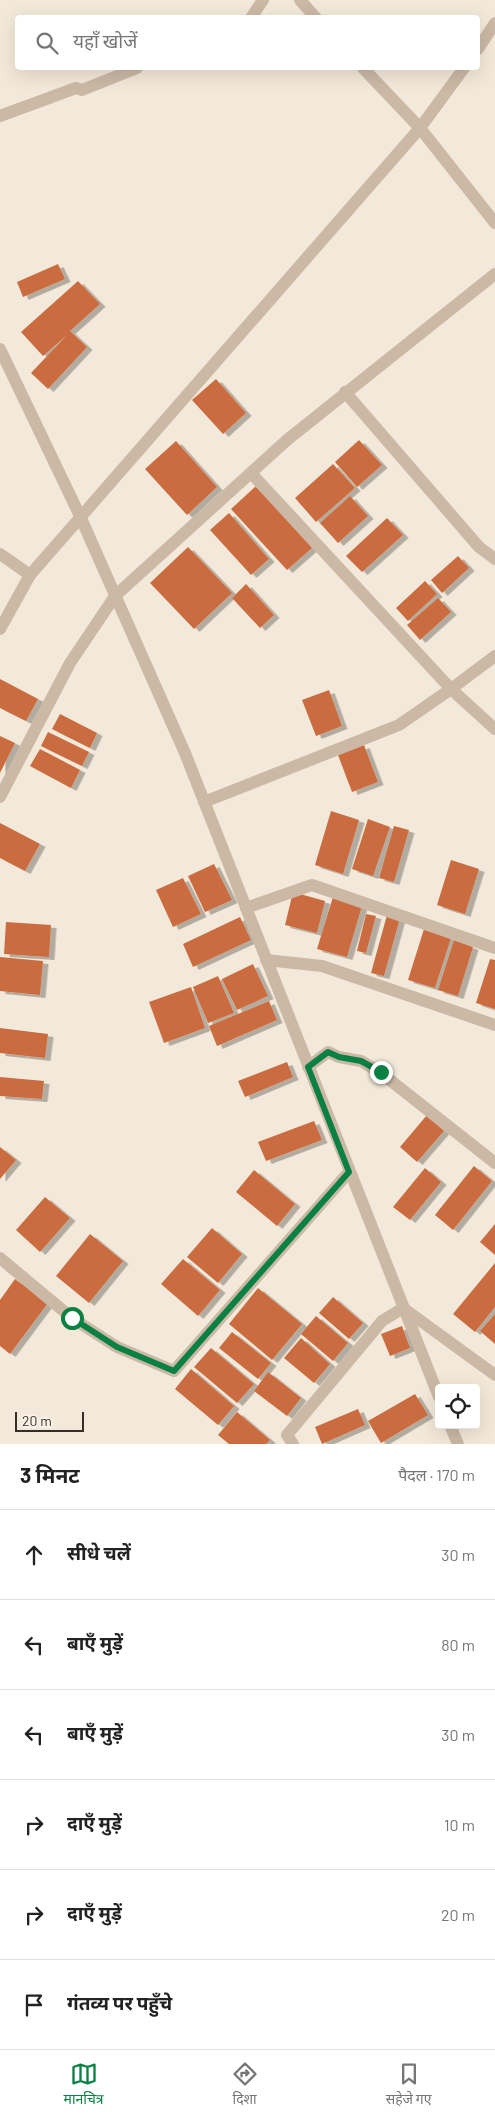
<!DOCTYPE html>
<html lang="hi">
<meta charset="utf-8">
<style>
:root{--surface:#fff;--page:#f6f6f6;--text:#222;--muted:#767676;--line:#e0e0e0;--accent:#0b8043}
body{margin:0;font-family:Barlow,"Noto Sans Devanagari",sans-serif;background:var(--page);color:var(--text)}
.controls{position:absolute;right:15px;bottom:15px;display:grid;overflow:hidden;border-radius:5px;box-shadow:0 5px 20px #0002}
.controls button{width:45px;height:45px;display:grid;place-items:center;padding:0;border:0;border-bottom:1px solid var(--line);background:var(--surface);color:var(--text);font:25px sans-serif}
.scale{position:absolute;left:15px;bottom:12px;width:69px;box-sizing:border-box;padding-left:5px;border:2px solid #372d27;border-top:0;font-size:14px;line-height:18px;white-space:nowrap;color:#372d27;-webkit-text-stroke:4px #faf2e6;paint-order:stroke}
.stop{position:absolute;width:15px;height:15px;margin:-11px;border:4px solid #0b8043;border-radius:50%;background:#fff}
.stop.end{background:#0b8043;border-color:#fff;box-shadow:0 1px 5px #0008}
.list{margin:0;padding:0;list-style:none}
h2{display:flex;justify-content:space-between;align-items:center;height:65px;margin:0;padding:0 20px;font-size:21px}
h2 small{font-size:16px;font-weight:400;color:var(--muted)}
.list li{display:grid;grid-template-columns:32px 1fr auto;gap:15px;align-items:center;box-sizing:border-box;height:90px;padding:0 20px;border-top:1px solid var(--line)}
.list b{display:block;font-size:19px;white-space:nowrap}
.list em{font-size:16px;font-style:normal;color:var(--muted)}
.icon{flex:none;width:28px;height:28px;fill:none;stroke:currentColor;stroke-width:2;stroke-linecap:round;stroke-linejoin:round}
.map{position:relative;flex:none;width:495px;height:1444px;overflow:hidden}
.search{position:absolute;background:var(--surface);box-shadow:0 5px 20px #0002;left:15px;right:15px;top:15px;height:55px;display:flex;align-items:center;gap:12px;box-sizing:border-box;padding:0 18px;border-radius:5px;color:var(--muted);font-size:19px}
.sheet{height:605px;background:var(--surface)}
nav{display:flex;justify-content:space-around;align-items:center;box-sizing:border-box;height:70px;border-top:1px solid var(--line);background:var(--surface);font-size:14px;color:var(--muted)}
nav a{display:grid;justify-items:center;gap:2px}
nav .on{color:var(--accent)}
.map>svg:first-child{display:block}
.building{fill:#cb6c3f;filter:url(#shadow)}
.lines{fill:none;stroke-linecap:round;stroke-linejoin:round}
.minor{stroke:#cbb9a5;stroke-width:12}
.tertiary{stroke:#cbb9a5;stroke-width:12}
.route{stroke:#0b8043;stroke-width:6}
</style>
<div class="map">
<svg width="495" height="1444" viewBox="0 0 495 1444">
<defs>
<filter id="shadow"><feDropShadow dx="5.5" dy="3" stdDeviation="0" flood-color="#0004"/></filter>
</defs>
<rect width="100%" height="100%" fill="#f3e9da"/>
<!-- building -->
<g class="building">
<polygon points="58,264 65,279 23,297 17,282"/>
<polygon points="78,281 100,304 70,331 87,347 48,389 31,373 67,335 43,356 21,332"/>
<polygon points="216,379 246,413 223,434 192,400"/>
<polygon points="359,440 382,465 357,487 335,462"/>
<polygon points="176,441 217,487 187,515 145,469"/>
<polygon points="333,464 355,488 316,522 295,498"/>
<polygon points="256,486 312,548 287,570 231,509"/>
<polygon points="350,496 368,516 338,543 320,523"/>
<polygon points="229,513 269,559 251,575 210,530"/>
<polygon points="387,518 403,535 362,572 346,556"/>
<polygon points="188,547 232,593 194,629 150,583"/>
<polygon points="458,556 469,568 442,593 431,580"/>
<polygon points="425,581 437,594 408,621 396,608"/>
<polygon points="246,584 274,615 260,628 232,598"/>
<polygon points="438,598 451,612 420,640 407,625"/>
<polygon points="0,679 38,699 26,721 0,708"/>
<polygon points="329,690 342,726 316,736 302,700"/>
<polygon points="60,714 97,733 90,748 52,729"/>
<polygon points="48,732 89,752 82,766 41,746"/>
<polygon points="0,736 15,743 0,773"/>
<polygon points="364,745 378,782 352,792 338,755"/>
<polygon points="40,749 80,770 71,788 30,766"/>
<polygon points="331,811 359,820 343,874 315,865"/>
<polygon points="368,819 390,827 373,876 352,869"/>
<polygon points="0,823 40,844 25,871 0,858"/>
<polygon points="394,826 409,830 394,882 379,878"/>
<polygon points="451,860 479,869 465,914 437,905"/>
<polygon points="214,864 232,900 205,912 188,876"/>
<polygon points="183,878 201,914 173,927 156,890"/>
<polygon points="293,892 325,901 317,933 285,925"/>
<polygon points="333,897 362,906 347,957 317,949"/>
<polygon points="366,914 376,916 366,953 357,951"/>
<polygon points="387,915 400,918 384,976 371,973"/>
<polygon points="240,917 251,940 193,967 183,944"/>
<polygon points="6,922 51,925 49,957 4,954"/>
<polygon points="424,929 451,938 435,988 408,980"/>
<polygon points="454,940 473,947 458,996 438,990"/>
<polygon points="0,957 43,961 40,995 0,991"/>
<polygon points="490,959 495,960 495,1009 476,1003"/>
<polygon points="253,964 268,996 237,1010 222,979"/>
<polygon points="218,976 234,1013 208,1023 193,987"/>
<polygon points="191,987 205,1028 164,1043 149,1002"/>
<polygon points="269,1001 277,1020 217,1046 209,1026"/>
<polygon points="0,1028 48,1034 45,1058 0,1053"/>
<polygon points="287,1062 293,1077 245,1097 238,1081"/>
<polygon points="0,1077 44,1081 42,1099 0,1096"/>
<polygon points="427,1115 444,1131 417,1162 400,1147"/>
<polygon points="314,1121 322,1140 266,1161 258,1142"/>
<polygon points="0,1147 16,1160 0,1179"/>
<polygon points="474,1166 492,1181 453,1230 435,1215"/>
<polygon points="425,1168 441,1182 410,1220 393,1207"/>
<polygon points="254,1170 295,1204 277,1226 236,1192"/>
<polygon points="45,1197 70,1218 40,1252 16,1230"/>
<polygon points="495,1224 495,1255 480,1242"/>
<polygon points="212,1228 242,1254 218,1283 187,1257"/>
<polygon points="90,1234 123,1261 89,1303 56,1276"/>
<polygon points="183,1259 220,1290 198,1316 161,1284"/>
<polygon points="495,1263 495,1307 475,1332 453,1314"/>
<polygon points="15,1279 48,1303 10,1354 0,1346 0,1300"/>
<polygon points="258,1288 302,1324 272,1360 229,1324"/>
<polygon points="333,1297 363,1323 349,1339 319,1313"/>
<polygon points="495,1314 495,1344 480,1331"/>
<polygon points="316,1316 348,1343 333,1361 301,1334"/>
<polygon points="402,1326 410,1348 390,1356 381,1334"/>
<polygon points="232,1332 271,1363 258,1379 219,1348"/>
<polygon points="301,1338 330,1364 314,1383 284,1358"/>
<polygon points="211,1348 254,1384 237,1403 194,1367"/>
<polygon points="191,1369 234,1406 218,1425 175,1389"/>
<polygon points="268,1372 301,1398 287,1416 254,1391"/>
<polygon points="415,1394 428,1415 381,1443 368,1421"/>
<polygon points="358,1409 365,1425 322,1444 315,1427"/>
<polygon points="237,1412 270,1440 266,1444 229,1444 218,1435"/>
</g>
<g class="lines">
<!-- minor -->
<g class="minor">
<polyline points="300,0 316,18"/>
<polyline points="251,18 263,0"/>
<polyline points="363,68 420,128 495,223"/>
<polyline points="0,116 76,88 82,90 137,68"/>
<polyline points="0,349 80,516 185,753 439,1397"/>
<polyline points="345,392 479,547 495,559"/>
<polyline points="251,473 451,689 495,656"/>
<polyline points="0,554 30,575"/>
<polyline points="0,797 70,663 115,596 287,440 495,274"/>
<polyline points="204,802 399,725 451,689 495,729"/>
<polyline points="246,908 312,885 495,948"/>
<polyline points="266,960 322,966 495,1025"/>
<polyline points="308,1067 328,1052 339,1057 361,1061 381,1073 495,1163"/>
<polyline points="0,1258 72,1318 117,1347 174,1371 349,1172"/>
<polyline points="450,1425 458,1444"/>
<polyline points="293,1444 287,1435 382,1321 403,1308 495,1375"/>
</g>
<!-- tertiary -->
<g class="tertiary">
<polyline points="478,49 495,23"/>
<polyline points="0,629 30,575 420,128 464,68"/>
</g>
</g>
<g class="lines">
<!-- route -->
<polyline class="route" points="72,1318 117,1347 174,1371 349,1172 308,1067 328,1052 339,1057 361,1061 381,1072"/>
</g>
</svg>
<div class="controls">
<button><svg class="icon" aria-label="locate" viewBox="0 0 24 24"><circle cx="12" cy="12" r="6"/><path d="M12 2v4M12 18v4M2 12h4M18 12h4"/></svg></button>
</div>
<div class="scale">20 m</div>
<div class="stop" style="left:72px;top:1318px"></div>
<div class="stop end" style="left:381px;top:1072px"></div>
<div class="search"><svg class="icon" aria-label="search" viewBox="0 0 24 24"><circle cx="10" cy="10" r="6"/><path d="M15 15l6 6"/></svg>यहाँ खोजें</div>
</div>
<section class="sheet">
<h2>3 मिनट<small>पैदल · 170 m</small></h2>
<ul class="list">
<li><svg class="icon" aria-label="ahead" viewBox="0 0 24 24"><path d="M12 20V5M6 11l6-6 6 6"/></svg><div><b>सीधे चलें</b></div><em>30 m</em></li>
<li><svg class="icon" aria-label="left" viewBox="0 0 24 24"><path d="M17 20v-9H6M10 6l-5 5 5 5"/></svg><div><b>बाएँ मुड़ें</b></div><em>80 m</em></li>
<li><svg class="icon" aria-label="left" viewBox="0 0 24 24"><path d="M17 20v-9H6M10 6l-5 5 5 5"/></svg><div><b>बाएँ मुड़ें</b></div><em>30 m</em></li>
<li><svg class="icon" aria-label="right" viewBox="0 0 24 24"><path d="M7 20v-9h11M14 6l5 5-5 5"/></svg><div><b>दाएँ मुड़ें</b></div><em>10 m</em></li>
<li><svg class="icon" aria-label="right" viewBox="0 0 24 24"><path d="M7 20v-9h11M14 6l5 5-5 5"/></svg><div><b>दाएँ मुड़ें</b></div><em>20 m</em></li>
<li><svg class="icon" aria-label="arrive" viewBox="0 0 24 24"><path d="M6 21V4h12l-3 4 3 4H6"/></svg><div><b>गंतव्य पर पहुँचे</b></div></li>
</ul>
</section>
<nav>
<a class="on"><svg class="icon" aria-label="map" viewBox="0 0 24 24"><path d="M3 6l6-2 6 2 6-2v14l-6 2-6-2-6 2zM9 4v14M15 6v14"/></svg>मानचित्र</a>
<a><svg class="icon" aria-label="directions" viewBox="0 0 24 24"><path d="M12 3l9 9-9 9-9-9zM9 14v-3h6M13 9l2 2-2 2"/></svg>दिशा</a>
<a><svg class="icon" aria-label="saved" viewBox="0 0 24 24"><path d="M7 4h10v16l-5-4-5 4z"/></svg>सहेजे गए</a>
</nav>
